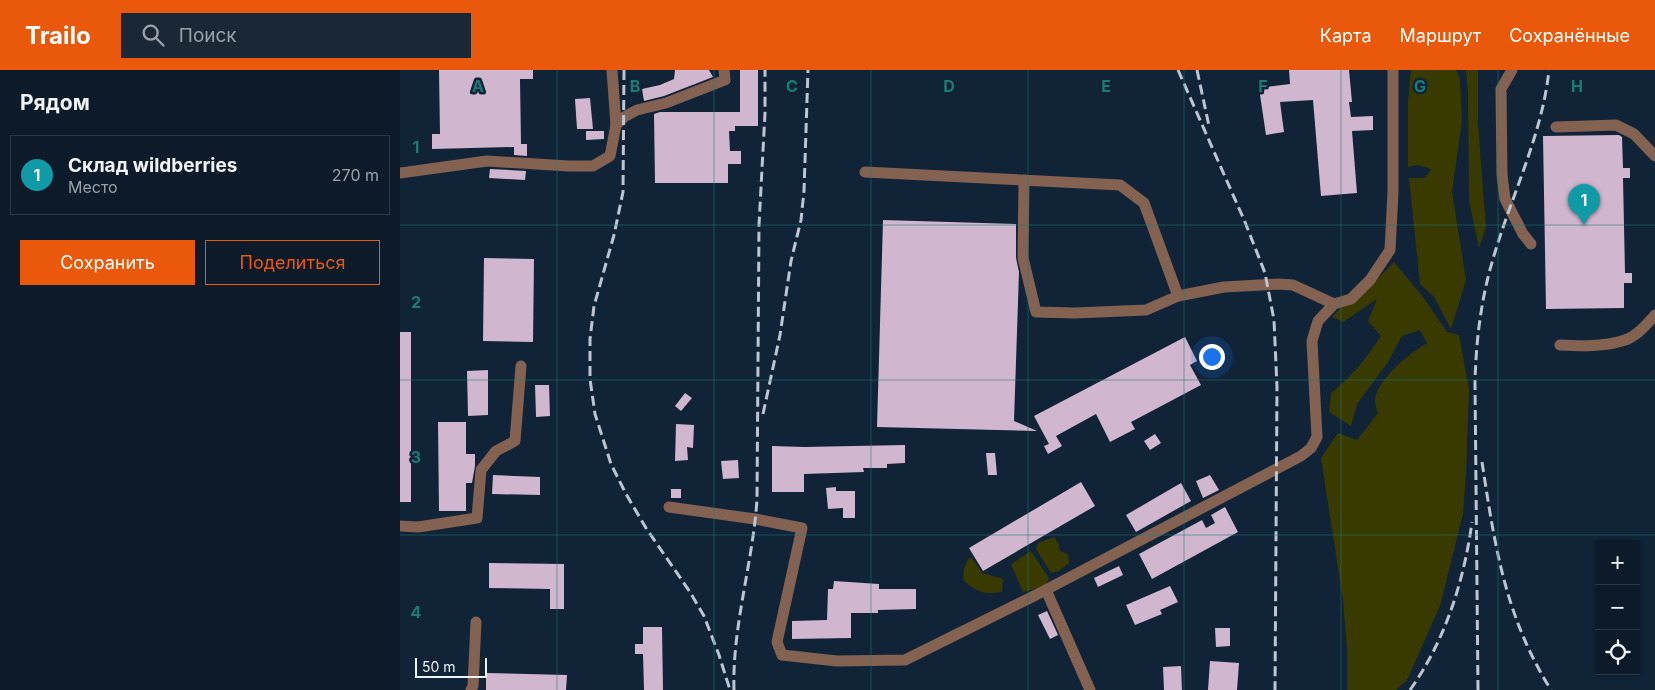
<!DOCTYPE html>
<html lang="ru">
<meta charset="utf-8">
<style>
:root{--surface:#0c1a29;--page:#1a2735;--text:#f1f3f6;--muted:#9aa1a8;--line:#2c3846;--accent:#ea580c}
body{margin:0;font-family:Inter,sans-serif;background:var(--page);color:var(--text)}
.controls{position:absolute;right:15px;bottom:15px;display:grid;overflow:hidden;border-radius:0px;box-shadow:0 1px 4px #0004}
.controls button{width:45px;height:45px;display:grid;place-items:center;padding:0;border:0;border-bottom:1px solid var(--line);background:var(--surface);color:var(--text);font:25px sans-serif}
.scale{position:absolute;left:15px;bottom:12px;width:72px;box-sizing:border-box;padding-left:5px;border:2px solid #eef5fe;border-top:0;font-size:14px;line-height:18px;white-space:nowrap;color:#eef5fe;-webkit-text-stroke:4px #102337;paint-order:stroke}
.you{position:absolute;left:811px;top:286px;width:18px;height:18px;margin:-12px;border:4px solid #fff;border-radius:50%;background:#1a73e8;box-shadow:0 0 0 8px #1a73e833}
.badge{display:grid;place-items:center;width:32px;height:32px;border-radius:50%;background:var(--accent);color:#fff;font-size:16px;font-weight:700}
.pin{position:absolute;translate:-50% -41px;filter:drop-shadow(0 1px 2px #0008)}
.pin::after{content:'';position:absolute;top:26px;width:18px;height:15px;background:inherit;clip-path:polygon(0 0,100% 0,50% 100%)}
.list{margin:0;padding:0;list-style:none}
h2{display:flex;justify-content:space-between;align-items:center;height:65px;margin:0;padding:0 20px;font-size:21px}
h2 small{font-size:16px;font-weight:400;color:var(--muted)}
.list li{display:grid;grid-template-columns:32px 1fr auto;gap:15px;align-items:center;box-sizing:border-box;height:80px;margin:0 10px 10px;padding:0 10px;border:1px solid var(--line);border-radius:0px}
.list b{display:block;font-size:19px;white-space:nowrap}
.list p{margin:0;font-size:16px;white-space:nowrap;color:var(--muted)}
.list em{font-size:16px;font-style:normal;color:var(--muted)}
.actions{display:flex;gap:10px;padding:15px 20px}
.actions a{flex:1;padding:11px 0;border:1px solid var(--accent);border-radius:0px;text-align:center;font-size:18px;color:var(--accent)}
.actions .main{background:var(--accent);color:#fff}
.icon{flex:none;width:28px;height:28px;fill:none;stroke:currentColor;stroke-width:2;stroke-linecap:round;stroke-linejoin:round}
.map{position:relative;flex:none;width:1255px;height:620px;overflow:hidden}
header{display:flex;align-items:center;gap:30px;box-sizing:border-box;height:70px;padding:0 25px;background:var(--accent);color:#fff}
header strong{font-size:24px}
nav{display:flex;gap:28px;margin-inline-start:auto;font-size:18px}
.search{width:350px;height:45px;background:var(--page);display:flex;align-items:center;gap:12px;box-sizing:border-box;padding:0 18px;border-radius:0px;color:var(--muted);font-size:19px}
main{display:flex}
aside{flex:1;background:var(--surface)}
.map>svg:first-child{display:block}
.green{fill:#393a00}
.building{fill:#d1b6cf}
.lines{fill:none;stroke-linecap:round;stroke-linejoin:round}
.minor{stroke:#846252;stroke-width:11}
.rail{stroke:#bcc5d1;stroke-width:3;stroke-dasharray:10 5;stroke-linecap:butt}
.grid{fill:none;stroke:#1a7c75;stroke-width:1;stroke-opacity:0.55}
.grid-label{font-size:16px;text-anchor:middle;font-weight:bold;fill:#1a7c75;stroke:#102337;stroke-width:5;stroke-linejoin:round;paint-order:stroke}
</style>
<header>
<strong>Trailo</strong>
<div class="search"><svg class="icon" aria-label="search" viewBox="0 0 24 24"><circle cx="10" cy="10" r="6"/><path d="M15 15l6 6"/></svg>Поиск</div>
<nav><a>Карта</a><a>Маршрут</a><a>Сохранённые</a></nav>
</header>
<main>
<aside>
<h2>Рядом<small></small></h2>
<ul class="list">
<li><span class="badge" style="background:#0f9aa8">1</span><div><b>Склад wildberries</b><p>Место</p></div><em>270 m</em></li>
</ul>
<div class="actions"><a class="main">Сохранить</a><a>Поделиться</a></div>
</aside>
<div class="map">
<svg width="1255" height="620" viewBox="0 0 1255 620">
<rect width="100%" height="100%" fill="#102337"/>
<!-- green -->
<g class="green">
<polygon points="1011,0 1056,0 1060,9 1062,51 1052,122 1066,210 1051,259 1034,227 1020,214 1009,108 1025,108 1031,99 1018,95 1008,97 1008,32"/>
<polygon points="1066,0 1078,0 1078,54 1086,157 1079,178 1069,131 1068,23"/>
<path d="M994,192l29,35 24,35 12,3 10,54 -3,85 -3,40 -23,92 -33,74 -11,10h-49v-41l-4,-49 -22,-142 17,-25 19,7 21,-27c-1,-3 -3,-8 -3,-12 0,-20 36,-49 52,-58l-7,-13 -18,6 -14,26 -31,42 -6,22 -22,-14 2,-19c21,-16 36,-36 50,-57l-13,-15 9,-22 -34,23 -11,-5 11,-12 17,-8z"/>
<polygon points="654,467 659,474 660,481 668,484 669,493 659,501 651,503 636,479 638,473"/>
<polygon points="631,481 649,508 645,516 623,522 611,494"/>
<path d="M572,488l10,15 21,6 -1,13c-19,3 -25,0 -39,-12l1,-11 4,-10z"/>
</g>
<!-- building -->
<g class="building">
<polygon points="39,0 133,0 133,9 120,9 121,74 127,74 127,86 114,85 114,77 32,79 32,64 40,64"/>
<polygon points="275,0 309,0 313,7 264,26 244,31 242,19 260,15 274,9"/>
<polygon points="340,0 358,0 358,56 335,56 335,61 329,61 330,81 341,81 341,94 328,94 328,113 255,113 254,44 260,42 340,42"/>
<polygon points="889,0 949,0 952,32 949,32 951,47 973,46 973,60 952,61 957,123 921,126 913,30 880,32 884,62 866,65 859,18 890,14"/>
<polygon points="190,28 193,59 177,59 175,29"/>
<polygon points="186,61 204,61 204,69 186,70"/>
<polygon points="1219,65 1222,67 1223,98 1230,98 1230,108 1223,108 1225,203 1232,203 1232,213 1224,213 1224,238 1146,239 1143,66"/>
<polygon points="90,99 126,101 125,110 89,108"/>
<polygon points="483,150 616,154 616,188 619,202 614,351 637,361 477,357"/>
<polygon points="84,188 134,189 133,272 83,271"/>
<rect x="0" y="262" width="11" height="170"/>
<polygon points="785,267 797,291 790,295 801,315 731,352 735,359 710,372 696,344 656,366 662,376 648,384 644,376 649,374 634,346"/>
<polygon points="88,300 88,345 68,346 67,301"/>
<polygon points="135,315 149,315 150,346 136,347"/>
<polygon points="285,323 292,328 281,341 275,336"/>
<polygon points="38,352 66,352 66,384 75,384 75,396 72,413 66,413 66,441 39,441"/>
<polygon points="276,354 294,355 293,378 287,377 288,390 275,391"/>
<polygon points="755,364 761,373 750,380 744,371"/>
<polygon points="505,375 505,393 487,394 487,398 463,398 464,402 404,404 404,422 372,422 372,376 404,377"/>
<polygon points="586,383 595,383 597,405 588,405"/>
<polygon points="338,390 339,408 323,409 321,391"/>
<polygon points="93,405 140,407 140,425 92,424"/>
<polygon points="810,405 819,420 803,428 796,411"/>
<polygon points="681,412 695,436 583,501 569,478"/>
<polygon points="781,413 791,431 736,462 726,445"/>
<polygon points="436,417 436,421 455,421 455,448 443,448 443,438 428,439 426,418"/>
<rect x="271" y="419" width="10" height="9"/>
<polygon points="825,437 838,462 752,509 739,484 802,450 806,458 815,453 811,445"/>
<polygon points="89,493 164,494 164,539 150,539 150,519 89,518"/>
<polygon points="719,496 723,505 698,517 694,508"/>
<polygon points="434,511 479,514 479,519 516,519 516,539 478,540 478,543 451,543 451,568 392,569 392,551 427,550 428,519 433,519"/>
<polygon points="770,516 778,532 760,540 762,544 735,555 726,535"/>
<polygon points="647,541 658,565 650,569 638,545"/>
<polygon points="243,557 262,557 263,620 244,620 243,584 235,584 235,574 243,574"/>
<polygon points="815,558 830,558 830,576 816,577"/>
<polygon points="810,591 839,593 837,620 808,620"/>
<polygon points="781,596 782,620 764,620 763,597"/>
<polygon points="86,603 167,605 166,620 86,620"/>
</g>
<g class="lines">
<!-- minor -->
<g class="minor">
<polyline points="212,0 216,55"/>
<polyline points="1112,0 1101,19 1102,105 1105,129 1123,164 1131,174"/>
<polyline points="1156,57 1216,55 1234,64 1255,86"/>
<polyline points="465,102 720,115 744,133 778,226"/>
<polyline points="0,103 87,91 169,96 193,96 210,86 216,55 224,47 237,40 266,33 325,10 324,0"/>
<polyline points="624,110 623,188 636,242 675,243 746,240 778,226 824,217 879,214 893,215 934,234"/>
<path d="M1160,275c20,1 45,2 65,-5 12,-4 22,-16 30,-25"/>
<polyline points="269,437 355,449 402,458 377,572 382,585 437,591 505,590 636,525 901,386 911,378 917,367 912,271 918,251 934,234 951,229 970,210 990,180 993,122 993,0"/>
<polyline points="0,456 18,457 77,448 81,400 96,381 115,371 121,296"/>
<polyline points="646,520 690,620"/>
<polyline points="71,620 73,616 76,552"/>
</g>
<!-- rail -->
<g class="rail">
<polyline points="224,0 223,122 214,165 194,236 190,269 190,309 195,344 211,394 226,424 246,458 290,522 304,546 319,585 330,620"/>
<polyline points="778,0 845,152 865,203 874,250 877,317 875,620"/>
<polyline points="797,0 809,56"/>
<polyline points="363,344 380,265 391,191 401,150 404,121 408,0"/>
<path d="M1082,392c13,85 23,154 69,228"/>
<path d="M334,620c-2,-64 19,-127 23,-191l2,-274 6,-112v-43"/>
<path d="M1010,620c35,-49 54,-109 62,-168"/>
<path d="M1078,620l-3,-308c1,-41 6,-83 18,-123 18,-63 49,-123 56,-189"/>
</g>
</g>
<!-- grid -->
<path class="grid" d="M157,0v620M314,0v620M471,0v620M628,0v620M784,0v620M941,0v620M1098,0v620M0,155h1255M0,310h1255M0,465h1255"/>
<g class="grid-label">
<text x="78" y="22">A</text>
<text x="235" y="22">B</text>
<text x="392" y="22">C</text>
<text x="549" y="22">D</text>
<text x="706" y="22">E</text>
<text x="863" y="22">F</text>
<text x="1020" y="22">G</text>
<text x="1177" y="22">H</text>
<text x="16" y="83">1</text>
<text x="16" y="238">2</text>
<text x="16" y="393">3</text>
<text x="16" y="548">4</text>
</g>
</svg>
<div class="controls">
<button>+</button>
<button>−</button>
<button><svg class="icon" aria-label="locate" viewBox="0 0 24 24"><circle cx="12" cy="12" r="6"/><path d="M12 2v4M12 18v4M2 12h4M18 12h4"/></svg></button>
</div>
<div class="scale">50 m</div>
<div class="you"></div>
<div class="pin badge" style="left:1184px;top:155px;background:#0f9aa8">1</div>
</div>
</main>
